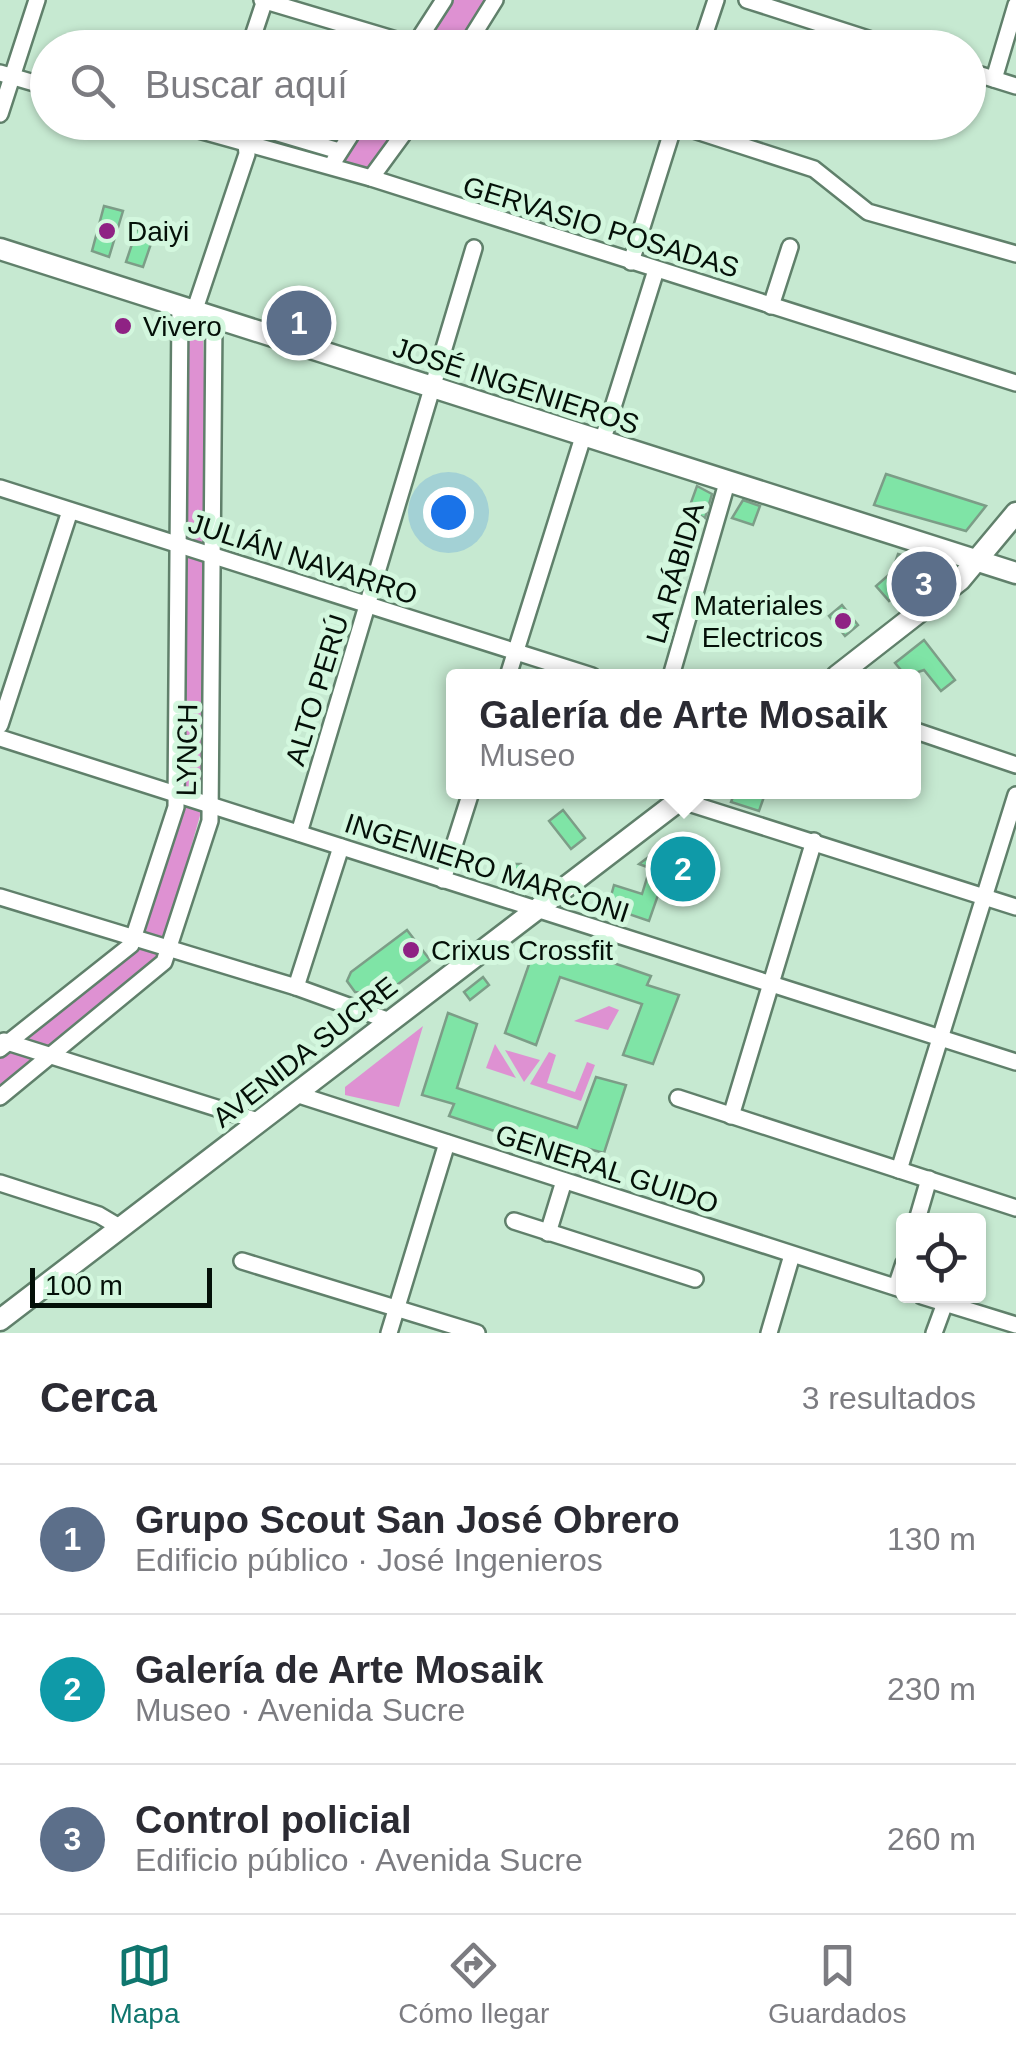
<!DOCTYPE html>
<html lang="es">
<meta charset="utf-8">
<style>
:root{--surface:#fff;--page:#f2f2f3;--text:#2b2b33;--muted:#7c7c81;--line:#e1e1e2;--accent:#0f766e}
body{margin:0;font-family:Arial,sans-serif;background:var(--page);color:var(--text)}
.controls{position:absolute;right:30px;bottom:30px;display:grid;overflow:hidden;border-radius:10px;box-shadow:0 2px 8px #0004}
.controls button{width:90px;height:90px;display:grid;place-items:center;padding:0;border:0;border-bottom:2px solid var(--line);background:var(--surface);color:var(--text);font:50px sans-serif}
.scale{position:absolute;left:30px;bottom:25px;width:182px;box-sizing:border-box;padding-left:10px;border:5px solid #041008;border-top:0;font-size:28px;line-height:35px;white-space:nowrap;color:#041008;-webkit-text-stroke:8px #d3f7de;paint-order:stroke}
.you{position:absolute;left:448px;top:512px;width:35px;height:35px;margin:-25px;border:8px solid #fff;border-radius:50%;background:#1a73e8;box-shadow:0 0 0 15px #1a73e833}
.badge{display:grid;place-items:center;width:65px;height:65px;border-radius:50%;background:var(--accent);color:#fff;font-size:32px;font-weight:700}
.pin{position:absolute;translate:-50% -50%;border:5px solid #fff;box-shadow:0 2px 10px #0006}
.popup{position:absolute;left:446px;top:669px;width:475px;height:130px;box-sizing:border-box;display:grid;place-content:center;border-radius:10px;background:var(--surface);filter:drop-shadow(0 2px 8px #0005);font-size:32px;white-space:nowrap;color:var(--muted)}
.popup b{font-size:38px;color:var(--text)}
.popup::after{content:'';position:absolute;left:50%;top:100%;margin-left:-20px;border:20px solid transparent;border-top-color:var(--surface)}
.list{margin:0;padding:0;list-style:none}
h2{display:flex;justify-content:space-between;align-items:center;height:130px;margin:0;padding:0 40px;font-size:42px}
h2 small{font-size:32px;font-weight:400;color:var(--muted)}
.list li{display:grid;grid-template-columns:65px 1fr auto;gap:30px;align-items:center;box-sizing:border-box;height:150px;padding:0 40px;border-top:2px solid var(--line)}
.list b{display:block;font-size:38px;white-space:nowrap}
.list p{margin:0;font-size:32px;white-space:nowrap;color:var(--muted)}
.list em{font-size:32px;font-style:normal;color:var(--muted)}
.icon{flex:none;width:55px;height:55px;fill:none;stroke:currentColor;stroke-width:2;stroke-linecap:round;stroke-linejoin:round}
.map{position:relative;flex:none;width:1016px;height:1333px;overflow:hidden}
.search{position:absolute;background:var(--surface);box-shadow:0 2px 8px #0004;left:30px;right:30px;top:30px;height:110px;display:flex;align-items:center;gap:25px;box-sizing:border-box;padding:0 35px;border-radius:55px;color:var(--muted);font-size:38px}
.sheet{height:580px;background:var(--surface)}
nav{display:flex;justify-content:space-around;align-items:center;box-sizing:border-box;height:140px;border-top:2px solid var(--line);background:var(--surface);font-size:28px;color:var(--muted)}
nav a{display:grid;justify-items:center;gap:5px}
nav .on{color:var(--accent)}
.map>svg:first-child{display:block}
.green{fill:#de91d2}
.building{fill:#7fe4a6;stroke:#7c9d87;stroke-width:2.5}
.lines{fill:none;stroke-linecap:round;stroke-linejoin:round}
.street-casing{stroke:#60806b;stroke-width:20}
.secondary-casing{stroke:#60806b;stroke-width:25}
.street{stroke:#fff;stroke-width:15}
.secondary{stroke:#fff;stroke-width:20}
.poi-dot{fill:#8f2284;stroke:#d3f7de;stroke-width:4}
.labels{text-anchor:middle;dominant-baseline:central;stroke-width:10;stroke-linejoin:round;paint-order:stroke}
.street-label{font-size:28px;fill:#041008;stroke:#d3f7de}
.poi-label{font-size:28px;fill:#041008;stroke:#d3f7de;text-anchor:start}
</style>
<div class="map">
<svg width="1016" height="1333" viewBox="0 0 1016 1333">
<rect width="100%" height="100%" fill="#c6e9d1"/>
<!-- green -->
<g class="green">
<polygon points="444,0 495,0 465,47 413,48"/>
<polygon points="244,123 339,151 359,123 412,123 371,178 247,145"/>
<polygon points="184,314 203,322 207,558 201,812 161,953 0,1085 0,1055 143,942 180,805"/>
<polygon points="609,1006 619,1010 608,1030 574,1021"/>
<polygon points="423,1026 399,1107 345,1095 345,1087"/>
<polygon points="495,1044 516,1078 486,1068"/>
<polygon points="505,1050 540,1060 524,1082"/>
<polygon points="549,1052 556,1055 547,1083 575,1092 587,1062 595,1065 581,1101 530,1084"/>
</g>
<!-- building -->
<g class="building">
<polygon points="104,206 123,211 109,257 92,251"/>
<polygon points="138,226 155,232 143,267 126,262"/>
<polygon points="886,474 986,506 966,531 874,505"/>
<polygon points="697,486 712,494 705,518 688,511"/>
<polygon points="743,500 760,506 753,525 732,518"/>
<polygon points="898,554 927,563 928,569 889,601 876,586 892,572"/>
<polygon points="842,605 858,625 845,636 829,616"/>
<polygon points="924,640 955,680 941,691 924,670 906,676 895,663"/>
<polygon points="735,792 765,794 759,811 731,802"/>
<polygon points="563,810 585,838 571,849 549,821"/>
<polygon points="674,838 706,848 701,865 715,870 710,887 666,872 649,921 608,907 614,885 642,894 650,868 639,864"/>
<polygon points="508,864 521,864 534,878 522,888 501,884"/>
<polygon points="407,930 430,960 385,994 355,992 347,981 351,972"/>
<polygon points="570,948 651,976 647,985 679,995 653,1064 623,1055 642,1004 560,977 536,1045 505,1033 534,950 565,959"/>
<polygon points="483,977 489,985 470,1000 464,992"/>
<polygon points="448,1013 477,1024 457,1088 577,1128 596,1077 626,1085 604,1153 574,1145 570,1156 449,1116 454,1104 422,1095"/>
</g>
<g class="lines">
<defs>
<g id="street">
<polyline points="262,0 423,48"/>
<polyline points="747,0 896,48"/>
<polyline points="249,48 265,0"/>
<polyline points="413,48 444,0"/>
<polyline points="465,48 495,0"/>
<polyline points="700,48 716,0"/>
<polyline points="968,71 1016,86"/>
<polyline points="0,73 48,87"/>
<polyline points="994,79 1016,5"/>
<polyline points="0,114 37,0"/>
<polyline points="170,122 371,178 1016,383"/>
<polyline points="669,122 814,169 868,212 1016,254"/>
<polyline points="244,123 339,151"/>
<polyline points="334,161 359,122"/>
<polyline points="371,178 412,122"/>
<polyline points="631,262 675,122"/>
<polyline points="771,306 790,247"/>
<polyline points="194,312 247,154 244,122"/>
<polyline points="602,442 656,270"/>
<polyline points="0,488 592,676"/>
<polyline points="508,676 583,437"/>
<polyline points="671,676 727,483"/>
<polyline points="0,725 70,511"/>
<polyline points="913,730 1016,765"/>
<polyline points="0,738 1016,1062"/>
<polyline points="679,800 1016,907"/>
<polyline points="299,833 474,248"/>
<polyline points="443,880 471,792"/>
<polyline points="0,897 296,987 390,1021"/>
<polyline points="296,987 341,847"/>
<polyline points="4,1041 261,1122"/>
<polyline points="0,1049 131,945 176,807 180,307"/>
<polyline points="296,1094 904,1290"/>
<polyline points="0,1097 164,962 210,821 214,318"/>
<polyline points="678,1098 1016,1208"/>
<polyline points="731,1116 814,841"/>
<polyline points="899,1170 1016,795"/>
<polyline points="0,1183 99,1215 121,1228"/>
<polyline points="917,1220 929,1179"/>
<polyline points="514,1221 695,1279"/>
<polyline points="548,1233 564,1181"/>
<polyline points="242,1261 477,1333"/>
<polyline points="896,1287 904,1263"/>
<polyline points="922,1296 1016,1325"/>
<polyline points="389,1333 447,1143"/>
<polyline points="769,1333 792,1255"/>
<polyline points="934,1333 945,1303"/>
</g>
<g id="secondary">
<polyline points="0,249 1016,573"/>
<polyline points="837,676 960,580 1016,513"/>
<polyline points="0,1320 690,792"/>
</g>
</defs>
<!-- street casing -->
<use href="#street" class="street-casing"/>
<!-- secondary casing -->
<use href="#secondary" class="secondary-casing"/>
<!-- street -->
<use href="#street" class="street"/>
<!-- secondary -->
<use href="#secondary" class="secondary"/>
</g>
<!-- markers -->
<g class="poi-dot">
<circle cx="107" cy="231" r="10"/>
<circle cx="123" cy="326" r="10"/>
<circle cx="843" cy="621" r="10"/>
<circle cx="411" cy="950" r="10"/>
</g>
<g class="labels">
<!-- street labels -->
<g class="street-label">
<text transform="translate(601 227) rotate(17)">GERVASIO POSADAS</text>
<text transform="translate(516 386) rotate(18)">JOSÉ INGENIEROS</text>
<text transform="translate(303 559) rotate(18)">JULIÁN NAVARRO</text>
<text transform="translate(675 573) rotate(-74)">LA RÁBIDA</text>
<text transform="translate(317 690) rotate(-73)">ALTO PERÚ</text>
<text transform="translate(187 750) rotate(-89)">LYNCH</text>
<text transform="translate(487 868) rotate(18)">INGENIERO MARCONI</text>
<text transform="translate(305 1052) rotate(-38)">AVENIDA SUCRE</text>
<text transform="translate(607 1169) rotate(18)">GENERAL GUIDO</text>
</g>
<!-- poi labels -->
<g class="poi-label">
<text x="127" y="231">Daiyi</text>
<text x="143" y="326">Vivero</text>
<text x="823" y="605" text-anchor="end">Materiales<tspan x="823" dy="32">Electricos</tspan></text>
<text x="431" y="950">Crixus Crossfit</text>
</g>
</g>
</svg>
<div class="controls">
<button><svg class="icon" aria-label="locate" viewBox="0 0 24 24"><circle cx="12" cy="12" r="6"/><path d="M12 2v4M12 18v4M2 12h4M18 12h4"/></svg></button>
</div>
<div class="scale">100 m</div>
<div class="you"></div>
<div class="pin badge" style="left:299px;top:323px;background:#5c6f8a">1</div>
<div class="pin badge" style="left:683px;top:869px;background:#0f9aa8">2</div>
<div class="popup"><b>Galería de Arte Mosaik</b>Museo</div>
<div class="pin badge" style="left:924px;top:584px;background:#5c6f8a">3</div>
<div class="search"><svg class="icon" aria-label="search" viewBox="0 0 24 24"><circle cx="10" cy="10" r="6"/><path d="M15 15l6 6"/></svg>Buscar aquí</div>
</div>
<section class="sheet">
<h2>Cerca<small>3 resultados</small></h2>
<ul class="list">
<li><span class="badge" style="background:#5c6f8a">1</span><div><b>Grupo Scout San José Obrero</b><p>Edificio público · José Ingenieros</p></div><em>130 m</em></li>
<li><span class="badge" style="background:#0f9aa8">2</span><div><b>Galería de Arte Mosaik</b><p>Museo · Avenida Sucre</p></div><em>230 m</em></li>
<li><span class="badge" style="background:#5c6f8a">3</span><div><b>Control policial</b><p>Edificio público · Avenida Sucre</p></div><em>260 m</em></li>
</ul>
</section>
<nav>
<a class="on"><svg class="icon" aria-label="map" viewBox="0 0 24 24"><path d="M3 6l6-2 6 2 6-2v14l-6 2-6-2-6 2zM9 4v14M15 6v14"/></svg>Mapa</a>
<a><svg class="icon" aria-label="directions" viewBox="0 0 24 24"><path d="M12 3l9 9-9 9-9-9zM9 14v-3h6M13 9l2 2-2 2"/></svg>Cómo llegar</a>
<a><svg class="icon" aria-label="saved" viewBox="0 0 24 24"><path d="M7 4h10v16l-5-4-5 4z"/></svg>Guardados</a>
</nav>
